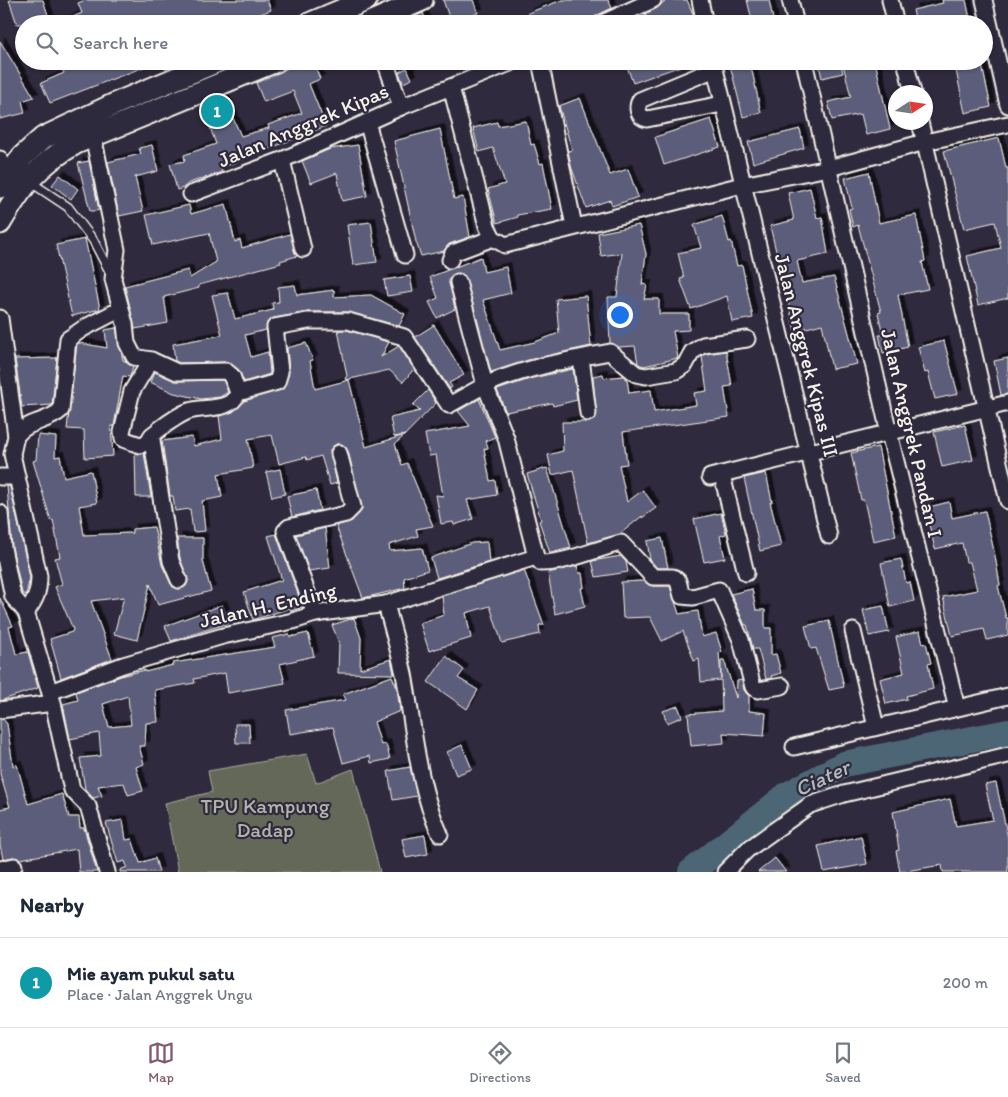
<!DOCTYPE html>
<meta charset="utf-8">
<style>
:root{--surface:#fff;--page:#f6f6f7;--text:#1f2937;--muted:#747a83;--line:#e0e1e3;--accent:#845c67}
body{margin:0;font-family:Itim,sans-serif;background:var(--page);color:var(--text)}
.compass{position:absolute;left:888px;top:85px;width:45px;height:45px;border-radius:50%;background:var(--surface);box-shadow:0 1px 4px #0004;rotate:78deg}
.you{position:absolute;left:619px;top:314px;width:18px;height:18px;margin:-12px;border:4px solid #fff;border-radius:50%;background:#1a73e8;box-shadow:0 0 0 8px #1a73e833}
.badge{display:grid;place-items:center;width:32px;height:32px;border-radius:50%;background:var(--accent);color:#fff;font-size:16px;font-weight:700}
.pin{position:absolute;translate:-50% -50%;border:2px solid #fff;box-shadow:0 1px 5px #0006}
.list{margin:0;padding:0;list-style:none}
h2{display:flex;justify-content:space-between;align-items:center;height:65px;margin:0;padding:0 20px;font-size:21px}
h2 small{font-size:16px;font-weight:400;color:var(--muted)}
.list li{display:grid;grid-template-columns:32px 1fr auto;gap:15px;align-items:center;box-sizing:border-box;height:90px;padding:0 20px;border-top:1px solid var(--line)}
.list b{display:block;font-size:19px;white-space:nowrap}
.list p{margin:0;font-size:16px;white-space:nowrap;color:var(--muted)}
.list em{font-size:16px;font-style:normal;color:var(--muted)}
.icon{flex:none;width:28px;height:28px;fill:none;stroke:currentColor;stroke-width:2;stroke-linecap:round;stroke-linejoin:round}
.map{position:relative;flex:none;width:1008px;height:872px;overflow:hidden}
.search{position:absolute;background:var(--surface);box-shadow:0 1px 4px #0004;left:15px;right:15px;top:15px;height:55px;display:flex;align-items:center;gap:12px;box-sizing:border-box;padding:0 18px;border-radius:28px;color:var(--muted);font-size:19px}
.sheet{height:155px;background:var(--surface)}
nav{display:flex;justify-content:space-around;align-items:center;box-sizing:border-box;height:70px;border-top:1px solid var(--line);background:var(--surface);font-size:14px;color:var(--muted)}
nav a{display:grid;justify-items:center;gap:2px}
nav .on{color:var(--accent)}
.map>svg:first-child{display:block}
.green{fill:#646759;stroke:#acaca0}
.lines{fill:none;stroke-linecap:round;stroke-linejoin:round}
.river{stroke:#4d6676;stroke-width:26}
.building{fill:#5c5d7a;stroke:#f4f1e8;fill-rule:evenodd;filter:url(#shadow)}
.lane-casing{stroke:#f4f1e8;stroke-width:11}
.street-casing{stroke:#f4f1e8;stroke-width:19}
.secondary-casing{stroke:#f4f1e8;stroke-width:25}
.lane{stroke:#2f2a3d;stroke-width:8}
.street{stroke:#2f2a3d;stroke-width:15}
.secondary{stroke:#2f2a3d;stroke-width:21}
.labels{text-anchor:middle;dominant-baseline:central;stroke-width:4.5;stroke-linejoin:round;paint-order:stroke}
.street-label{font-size:21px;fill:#f4f1e8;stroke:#2f2a3d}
.park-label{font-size:21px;fill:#b3b3a8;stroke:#2f2a3d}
.water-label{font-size:22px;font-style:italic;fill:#b1b9ba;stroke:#2f2a3d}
</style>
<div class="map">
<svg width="1008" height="872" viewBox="0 0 1008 872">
<defs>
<filter id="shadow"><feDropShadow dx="4.5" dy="-4.5" stdDeviation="0" flood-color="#0009"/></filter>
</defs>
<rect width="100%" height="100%" fill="#2f2a3d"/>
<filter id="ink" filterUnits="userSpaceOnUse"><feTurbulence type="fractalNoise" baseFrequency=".02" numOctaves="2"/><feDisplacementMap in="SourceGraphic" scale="10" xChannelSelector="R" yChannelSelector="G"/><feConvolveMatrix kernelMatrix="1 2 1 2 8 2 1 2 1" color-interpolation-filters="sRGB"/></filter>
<g filter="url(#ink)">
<!-- green -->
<polygon class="green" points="307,754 316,783 353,769 380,872 178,872 165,803 212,792 208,771"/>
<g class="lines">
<!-- river -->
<polyline class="river" points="691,872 787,795 844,764 1008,732"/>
</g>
<!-- building -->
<g class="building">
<polygon points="9,0 43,0 51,24 17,24"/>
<polygon points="86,0 267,0 271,10 233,24 57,24 82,13 78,3"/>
<polygon points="443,0 473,0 478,13 451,23"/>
<polygon points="562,0 608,0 612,8 596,16 591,24 532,24 528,13"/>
<polygon points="666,0 687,0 694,16 677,24 649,24 645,14 657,8"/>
<polygon points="747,0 769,0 774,24 753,24"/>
<polygon points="942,0 966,0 971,24 916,24 913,10 943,3"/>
<polygon points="423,13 427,24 399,24"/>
<polygon points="0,41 34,97 22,101 25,113 0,119"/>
<polygon points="59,61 157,61 157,62 50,103 41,83 64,73"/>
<polygon points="292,61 313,61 320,79 309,84 326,126 221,168 222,172 189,183 183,188 177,190 170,164 185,161 184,155 216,144 202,105 223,96 241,136 269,128 268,125 302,113 293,91 264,102 256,83 294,65"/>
<polygon points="625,61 688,61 689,63 633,83"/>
<polygon points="729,61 750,61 761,113 743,117"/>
<polygon points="818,61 840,61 843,73 822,78"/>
<polygon points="854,61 875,61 890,129 866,135 861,114 832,120 828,102 851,97 843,64"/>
<polygon points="954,61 981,61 991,107 965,113"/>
<polygon points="407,68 412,79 403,83 399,72"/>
<polygon points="580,98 610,175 628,169 638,197 612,206 610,200 586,208 571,166 568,151 572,150 559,106"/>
<polygon points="711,119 720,147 664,165 655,137"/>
<polygon points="526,121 531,145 534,144 540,164 543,163 552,209 517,215 518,217 497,223 488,189 505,184 493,148 479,152 473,128 497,122 498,126"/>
<polygon points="440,129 454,199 463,197 470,237 449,244 444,251 421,256 416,242 394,141"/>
<polygon points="800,129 804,148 753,163 748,142"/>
<polygon points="999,138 1006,168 1008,168 1008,298 978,305 967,256 1001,248 995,222 964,229 944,151"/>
<polygon points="152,145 158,171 135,177 143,211 119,216 108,162 141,154 139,148"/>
<polygon points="358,145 367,196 342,201 337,173 311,183 302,161 330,149"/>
<polygon points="89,161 99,210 95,211 90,211 78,163"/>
<polygon points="869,172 879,223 916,215 925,261 922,262 928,289 898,295 908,347 883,353 879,335 883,335 878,313 881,312 858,225 853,227 849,209 852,208 845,178"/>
<polygon points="60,175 78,189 71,199 52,185"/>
<polygon points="810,188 817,218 822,217 828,254 797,261 802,283 834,277 857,364 832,369 822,324 795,331 770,226 794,220 788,193"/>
<polygon points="226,204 235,242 240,240 242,248 290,234 297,256 280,261 281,263 199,285 199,288 164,297 168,323 135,329 125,286 188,270 190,278 216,262 209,233 153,245 146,215 189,205 191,214"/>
<polygon points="722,216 729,242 731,241 737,266 742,265 753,318 732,322 727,296 691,309 680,279 684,278 678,253 701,248 694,225"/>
<polygon points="371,222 377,262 353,265 347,225"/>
<polygon points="639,225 646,254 642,284 647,285 644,299 659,299 659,314 689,314 689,330 673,331 678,358 644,366 638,364 635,346 619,347 610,343 608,297 617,297 622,253 601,256 598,233"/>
<polygon points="85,239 100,309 72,316 56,245"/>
<polygon points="481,257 484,272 506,267 511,293 483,300 500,350 535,342 559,333 556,299 586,296 591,346 528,360 491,372 465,276 456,273 449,279 455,309 437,318 429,302 438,298 430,277"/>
<polygon points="410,276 413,292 387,296 384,280"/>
<polygon points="295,285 297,295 334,290 334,297 371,295 405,314 399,326 348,312 308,312 273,318 267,323 266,330 245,335 251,357 268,352 270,374 244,382 238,369 226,362 179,363 175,361 173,344 222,335 212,295 228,293 235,319 273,310 272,303 279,302 278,287"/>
<polygon points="434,325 464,375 449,383 452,387 450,389 415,337"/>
<polygon points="116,328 123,360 133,366 130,377 123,376 114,426 111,426 113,456 85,458 84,430 67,429 77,344 79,343 107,348 105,330"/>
<polygon points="338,330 347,330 389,342 381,357 399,346 414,369 403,382 389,370 346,380 345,378 347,376"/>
<polygon points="944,341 958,394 935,399 928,372 925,373 918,347"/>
<polygon points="306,343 313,360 310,361 315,389 349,380 366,447 405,435 395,444 402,465 407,463 433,526 416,529 418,536 389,545 390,551 422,548 428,570 404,578 405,588 363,598 336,526 352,521 362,509 348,451 342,444 336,444 330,450 337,483 330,485 321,456 307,460 306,457 279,464 272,435 248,439 253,468 218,474 222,497 202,501 205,531 193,532 190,509 175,511 173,496 170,496 162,441 192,437 194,446 222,439 219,416 233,412 244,401 283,389 289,371 287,348"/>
<polygon points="726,351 732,386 724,387 729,417 623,432 627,464 619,465 627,502 643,490 656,508 642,518 642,516 620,534 588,543 573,470 552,475 548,455 563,451 562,422 589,422 596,418 593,376 603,374 604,378 623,376 627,379 629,393 651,390 654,412 696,405 694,393 707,391 702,357 706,354"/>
<polygon points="57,358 52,405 22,407 15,359"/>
<polygon points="1008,358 1008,394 1001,395 994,361"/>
<polygon points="573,369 577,400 553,406 552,403 506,412 497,390 533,378"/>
<polygon points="155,372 177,381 223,380 228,392 220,397 201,399 174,393 150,382"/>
<polygon points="428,390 436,403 405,435 394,437 390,418 420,411 413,405"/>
<polygon points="479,399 495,437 486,441 488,448 484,449 490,481 495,480 497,495 467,500 473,519 454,525 453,522 441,524 436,495 443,496 436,455 429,456 425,434 470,426 458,411"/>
<polygon points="965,425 973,460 942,467 934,432"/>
<polygon points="38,435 56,437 55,457 60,456 64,477 91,471 97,503 79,506 84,535 132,533 132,529 154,527 162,565 171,584 178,589 186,586 188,581 180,558 177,538 203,538 203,561 211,591 158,605 150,584 137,640 114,634 124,597 91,601 112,659 61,678 50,639 72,632 73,629 55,587 62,584 55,558 60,557 53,520 51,521 33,461 36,460"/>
<polygon points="878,447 896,536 873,541 864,500 861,500 851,453"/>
<polygon points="135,453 144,453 151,497 136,497"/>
<polygon points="547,468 571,548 550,553 539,521 541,520 527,474"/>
<polygon points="280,469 285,494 272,497 266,472"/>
<polygon points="766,473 772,502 770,502 781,546 760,551 744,478"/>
<polygon points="7,486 10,486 30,577 26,595 22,593 12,547"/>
<polygon points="316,490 320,510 292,517 287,496"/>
<polygon points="949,502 952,518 985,511 995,556 1000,585 998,586 1006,618 1008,618 1008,635 987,640 984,629 952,636 943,597 977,590 970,562 966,562 962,543 935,549 925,508"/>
<polygon points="721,513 726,534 720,536 725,558 704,562 694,519"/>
<polygon points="325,528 330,568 309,571 296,535"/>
<polygon points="276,534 303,607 291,611 290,608 253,620 244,592 282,580 268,536"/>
<polygon points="662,538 668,568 657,568 650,560 647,541"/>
<polygon points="487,542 489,562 437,578 431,558 472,543"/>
<polygon points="621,556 626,562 628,572 596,577 592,561"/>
<polygon points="901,559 906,583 910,582 914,601 890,607 881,563"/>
<polygon points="577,566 579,573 582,573 584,588 581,588 585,606 555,614 548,573"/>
<polygon points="524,570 544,625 539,625 540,634 502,643 490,606 466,613 471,638 429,651 420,623 444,615 442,596"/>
<polygon points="644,581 653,586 670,586 679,614 698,611 702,637 716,633 722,652 719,653 721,679 721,660 724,660 736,698 737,681 742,680 744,690 749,696 749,711 766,713 764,736 723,733 724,743 691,746 688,714 722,711 721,680 701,682 699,659 694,661 683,631 662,641 650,617 623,618 621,582"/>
<polygon points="752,589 756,610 765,610 765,628 771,628 771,655 776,654 781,673 771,676 772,678 766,679 758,649 753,649 747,625 745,625 731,594"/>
<polygon points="0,598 13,626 9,627 16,654 28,652 38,688 0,701"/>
<polygon points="222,605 229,623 171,641 165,626"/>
<polygon points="883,606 889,632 869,636 863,610"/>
<polygon points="354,618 361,638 360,669 391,659 394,674 338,673 339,643 332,625"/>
<polygon points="829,621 844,687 829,690 816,648 811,649 805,626"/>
<polygon points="920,631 923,644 926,643 931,663 928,664 933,689 906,696 907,699 886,704 880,679 904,673 896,637"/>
<path d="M308,633l6,23 -34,8 5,19 -57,10 -3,-20 -31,6 1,4 -40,7 3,32 -12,1 -1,23h-6l5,18 -8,3 7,24 -15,4 -4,-12 -26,3 4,10 -9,2 -8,-9 -5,-31 21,-2 -2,-23 -29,6 -7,-35 15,-4 -2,-8 48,-17 21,-5v2l28,-7v-2l102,-16 -3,-9 17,-4 1,3zM128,696l3,29 -22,2 -6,-23z"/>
<polygon points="446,656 464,670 458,678 478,690 467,709 428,682"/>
<polygon points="392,676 397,688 400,711 374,722 381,745 386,744 390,759 371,763 370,756 343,763 333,727 290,734 286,710 346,700 343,694"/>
<polygon points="678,706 682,717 667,723 663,711"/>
<polygon points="3,719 7,724 13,766 17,765 28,804 62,794 69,817 79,817 80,828 84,828 97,872 79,872 77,849 20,859 13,857 3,859 0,845 0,809 10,807 0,774 0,720"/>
<polygon points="235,724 249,724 250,743 236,743"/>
<polygon points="462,745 472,769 456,775 447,752"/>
<polygon points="410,767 417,796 393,800 388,771"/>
<polygon points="996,783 1008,838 1008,872 943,872 942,865 900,872 896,851 899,850 893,812 950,799 956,826 993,820 985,785"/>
<polygon points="123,820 126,840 132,839 140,863 155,858 159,872 120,872 120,870 127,867 125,861 118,863 106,823"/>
<polygon points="425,835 428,854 406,858 402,839"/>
<polygon points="861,836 867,864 824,872 818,846"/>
<polygon points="775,858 786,872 758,872"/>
</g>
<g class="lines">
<defs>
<polyline id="lane" points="29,181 68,207 93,240 112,276"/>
<g id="street">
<polyline points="700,0 705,24"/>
<polyline points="790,0 796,24"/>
<polyline points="890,0 896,24"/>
<polyline points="984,0 1008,105"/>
<polyline points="600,24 653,0"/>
<polyline points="385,61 401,107"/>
<polyline points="540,61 574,226"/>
<polyline points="713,61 829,536"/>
<polyline points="804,61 889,433 957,708"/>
<polyline points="905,61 913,92"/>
<path d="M715,69l-75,31c-4,8 -2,17 7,19l75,-15"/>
<polyline points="451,87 487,226 493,238 505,245 742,185 829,168 925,142 1008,124"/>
<polyline points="367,122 405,255"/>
<polyline points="920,122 1008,501"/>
<polyline points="93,136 117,250 113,279 125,324 127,343 134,357 151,360 132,391 122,432 123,439 140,445 152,441 171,561 179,580"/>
<polyline points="0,159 10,183"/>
<polyline points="282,160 303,249"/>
<polyline points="191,194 282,160 401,107 515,61"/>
<polyline points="450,260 453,253 493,238"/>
<path d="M458,282l27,103c39,-17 82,-25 125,-33l26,22 10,2 30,-5 9,-6 7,-13 11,-7 44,-6"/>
<path d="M0,318l16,118 -4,18 27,122c0,15 -3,24 -13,36l27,91 19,87 16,16 19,66"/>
<polyline points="581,358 588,413"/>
<polyline points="151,360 177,372 226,371 232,376 238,393"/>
<path d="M16,436c12,-16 31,-13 45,-26l7,-71 16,-11 37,-19"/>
<path d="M152,441l-2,-3 2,-3c12,-9 23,-19 37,-24 15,-5 42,1 49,-18l39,-11 3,-10 -5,-45 33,-6h40l56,16 45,68 36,-20 21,53 30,119 5,6c26,0 54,-14 80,-20l32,34h20l5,4 4,15 11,1 26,-7 22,50 12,47 5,3 24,-4"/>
<polyline points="722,475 746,573"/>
<polyline points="0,477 17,477"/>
<polyline points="710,477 1008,403"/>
<polyline points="0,513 3,548 13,597 26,612"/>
<path d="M386,604c6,23 13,47 18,70 10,54 13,110 36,160"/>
<polyline points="315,614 285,531 289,527 346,514 353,507 339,453"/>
<polyline points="853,631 876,727"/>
<polyline points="50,692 123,665 223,636 293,621 315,614 386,604 536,557"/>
<polyline points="0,710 53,703"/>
<polyline points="794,747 1008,696"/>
<polyline points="0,869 14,866"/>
<polyline points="725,872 747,850 810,805 844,794 1008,755"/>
</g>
<g id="secondary">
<polyline points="309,24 366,0"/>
<polyline points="367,24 422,0"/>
<polyline points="0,187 23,156 43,138 117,103 218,61"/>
<path d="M0,223c22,-37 38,-59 76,-80l200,-82"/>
</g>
</defs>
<!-- lane casing -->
<use href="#lane" class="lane-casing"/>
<!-- street casing -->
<use href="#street" class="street-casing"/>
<!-- secondary casing -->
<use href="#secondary" class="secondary-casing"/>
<!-- lane -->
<use href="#lane" class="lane"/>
<!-- street -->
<use href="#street" class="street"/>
<!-- secondary -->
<use href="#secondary" class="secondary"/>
</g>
</g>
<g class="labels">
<!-- street labels -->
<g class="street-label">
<text transform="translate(303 125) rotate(-23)">Jalan Anggrek Kipas</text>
<text transform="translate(807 355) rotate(76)">Jalan Anggrek Kipas III</text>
<text transform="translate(912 433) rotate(77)">Jalan Anggrek Pandan I</text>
<text transform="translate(268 605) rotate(-13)">Jalan H. Ending</text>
</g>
<!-- park labels -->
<g class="park-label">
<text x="265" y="805">TPU Kampung<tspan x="265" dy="24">Dadap</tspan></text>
</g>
<!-- water labels -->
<g class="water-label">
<text transform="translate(822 778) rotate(-25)">Ciater</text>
</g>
</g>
</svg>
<svg class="compass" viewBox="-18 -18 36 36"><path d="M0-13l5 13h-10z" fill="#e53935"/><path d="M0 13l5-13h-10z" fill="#747a83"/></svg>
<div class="you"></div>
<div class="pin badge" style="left:217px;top:111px;background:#0f9aa8">1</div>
<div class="search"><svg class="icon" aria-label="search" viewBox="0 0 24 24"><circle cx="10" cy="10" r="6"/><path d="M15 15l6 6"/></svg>Search here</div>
</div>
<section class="sheet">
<h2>Nearby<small></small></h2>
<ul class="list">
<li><span class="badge" style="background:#0f9aa8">1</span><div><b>Mie ayam pukul satu</b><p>Place · Jalan Anggrek Ungu</p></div><em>200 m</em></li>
</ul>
</section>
<nav>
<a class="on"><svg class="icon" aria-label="map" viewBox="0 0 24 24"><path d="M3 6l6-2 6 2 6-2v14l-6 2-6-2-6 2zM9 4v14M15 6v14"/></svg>Map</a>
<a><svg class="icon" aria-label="directions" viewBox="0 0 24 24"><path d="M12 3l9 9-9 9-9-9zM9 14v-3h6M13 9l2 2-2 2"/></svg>Directions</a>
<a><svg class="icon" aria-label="saved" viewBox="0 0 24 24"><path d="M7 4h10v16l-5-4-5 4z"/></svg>Saved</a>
</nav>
